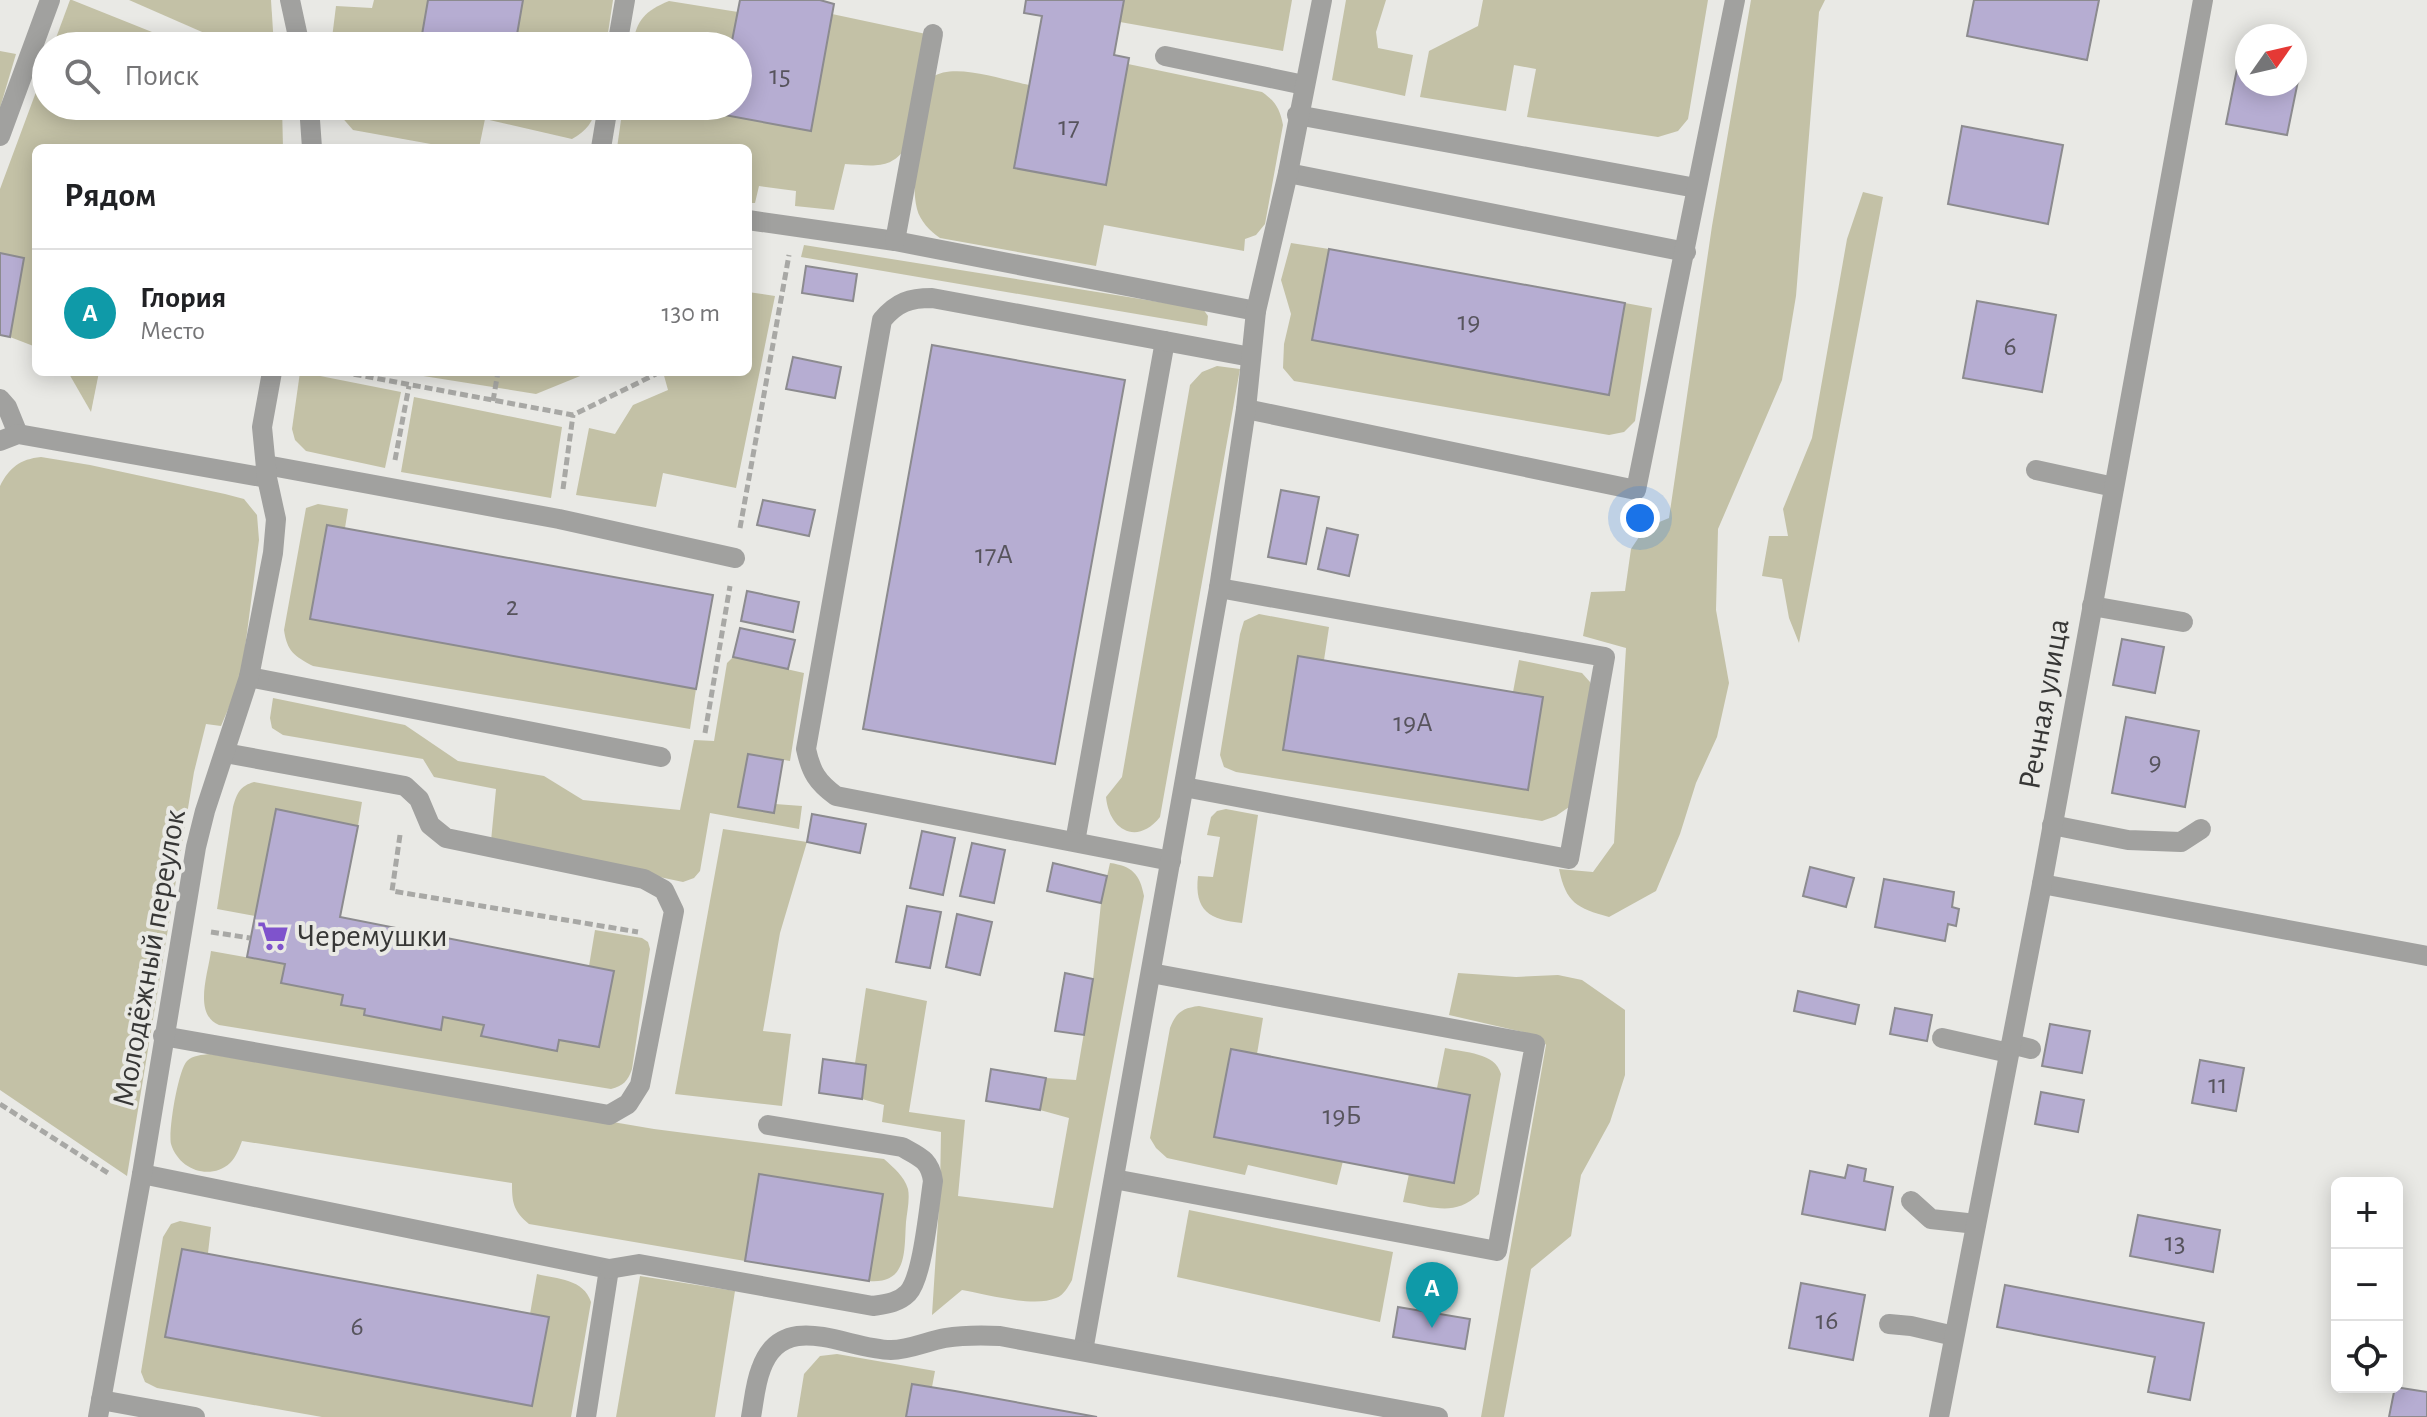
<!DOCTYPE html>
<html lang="ru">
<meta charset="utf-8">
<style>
:root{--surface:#fff;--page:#f2f2f2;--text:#202124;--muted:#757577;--line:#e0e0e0;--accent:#b45309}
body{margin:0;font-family:"Alegreya Sans",sans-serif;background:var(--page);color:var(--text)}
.controls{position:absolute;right:24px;bottom:24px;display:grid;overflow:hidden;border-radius:12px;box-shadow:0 4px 20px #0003}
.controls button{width:72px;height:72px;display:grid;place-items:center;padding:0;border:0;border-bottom:2px solid var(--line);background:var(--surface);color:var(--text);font:40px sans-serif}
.compass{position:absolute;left:2235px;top:24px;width:72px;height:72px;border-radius:50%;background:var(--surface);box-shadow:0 4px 20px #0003;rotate:56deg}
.you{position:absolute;left:1640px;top:518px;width:28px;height:28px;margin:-20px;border:6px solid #fff;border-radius:50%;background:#1a73e8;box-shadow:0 0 0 12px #1a73e833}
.badge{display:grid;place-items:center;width:52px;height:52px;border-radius:50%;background:var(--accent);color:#fff;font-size:26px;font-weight:700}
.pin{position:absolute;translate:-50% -66px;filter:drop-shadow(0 2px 4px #0008)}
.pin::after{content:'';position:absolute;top:42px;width:28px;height:24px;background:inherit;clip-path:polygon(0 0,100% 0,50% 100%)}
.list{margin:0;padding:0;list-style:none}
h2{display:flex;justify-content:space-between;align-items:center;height:104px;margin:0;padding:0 32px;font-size:34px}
h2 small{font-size:26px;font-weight:400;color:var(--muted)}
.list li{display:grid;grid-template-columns:52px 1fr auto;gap:24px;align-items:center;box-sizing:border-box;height:128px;padding:0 32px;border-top:2px solid var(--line)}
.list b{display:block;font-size:30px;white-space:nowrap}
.list p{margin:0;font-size:26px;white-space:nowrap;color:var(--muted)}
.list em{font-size:26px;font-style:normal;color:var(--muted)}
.icon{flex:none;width:44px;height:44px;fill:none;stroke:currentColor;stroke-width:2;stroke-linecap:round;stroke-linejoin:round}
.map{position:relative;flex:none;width:2427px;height:1417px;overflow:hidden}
.search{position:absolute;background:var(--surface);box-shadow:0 4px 20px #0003;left:32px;top:32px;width:720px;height:88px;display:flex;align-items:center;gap:20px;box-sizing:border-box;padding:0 28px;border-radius:44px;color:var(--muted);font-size:30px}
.panel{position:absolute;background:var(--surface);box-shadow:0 4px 20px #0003;left:32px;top:144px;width:720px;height:232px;border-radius:12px}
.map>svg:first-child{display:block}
.green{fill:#c3c1a6}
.building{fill:#b6add2;stroke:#8c8b8f;stroke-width:2}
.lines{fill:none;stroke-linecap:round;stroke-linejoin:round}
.path{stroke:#a8a8a5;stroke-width:5;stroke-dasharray:8 4;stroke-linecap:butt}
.minor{stroke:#a1a19f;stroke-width:20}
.labels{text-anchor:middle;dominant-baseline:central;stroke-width:8;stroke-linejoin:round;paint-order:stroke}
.number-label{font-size:28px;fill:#57545d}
.street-label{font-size:32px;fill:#373736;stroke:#e9e9e5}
.poi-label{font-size:32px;fill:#373736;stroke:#e9e9e5;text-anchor:start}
</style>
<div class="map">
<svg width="2427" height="1417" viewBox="0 0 2427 1417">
<rect width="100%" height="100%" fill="#e9e9e5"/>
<!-- green -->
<g class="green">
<polygon points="70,0 72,0 187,46 53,46"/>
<polygon points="129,0 271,0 274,46 234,46"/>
<polygon points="374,0 428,0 420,46 331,46 336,6 372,8"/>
<polygon points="523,0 613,0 606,46 515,46"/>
<polygon points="1124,0 1292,0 1283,51 1120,22"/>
<polygon points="1346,0 1386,0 1376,32 1378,48 1413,55 1405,96 1332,80"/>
<polygon points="1483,0 1708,0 1688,119 1678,131 1658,137 1527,117 1536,69 1514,65 1506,111 1420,97 1429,51 1478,26"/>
<path d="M1751,0h74l-6,12 -23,284 -14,84 -64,149 -2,81 13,73 -12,54 -21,46 -16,51 -24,57 -47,26c-32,-9 -43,-14 -50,-48l34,3 21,-29 12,-195 -43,-12 8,-44 34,-1 6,-42 14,-21 24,-10 43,-292z"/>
<path d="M669,1l69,11 -7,34h-99c5,-27 13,-35 37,-45z"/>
<path d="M832,14l94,20 -21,114c-14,23 -36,17 -60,16l-11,46 -39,-4 1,-15 -37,-5 -4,17h-7v-55h-131l6,-42h97l-1,8 92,17z"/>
<polygon points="0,51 16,54 0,108"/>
<path d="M1128,64l134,28c13,9 18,17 21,33l-18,99 -9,11 -11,4 -1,12 -140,-26 -8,41 -156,-28c-10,-7 -20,-17 -23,-29 -9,-35 9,-96 15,-132 23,-15 71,3 97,8l-15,83 92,16z"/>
<polygon points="46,65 46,106 282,106 283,148 36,148 36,347 10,337 24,258 0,253 0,189"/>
<path d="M332,106h264c-2,16 -10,25 -24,33l-87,-20 -6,29h-26l-100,-18z"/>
<polygon points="1863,192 1883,197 1799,643 1789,618 1782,579 1762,576 1769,536 1788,536 1783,509 1812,438 1847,239"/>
<polygon points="1291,243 1329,249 1313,340 1608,395 1625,303 1652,308 1635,421 1624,432 1609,435 1294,381 1283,368 1284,344 1291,314 1281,280"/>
<polygon points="804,245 1203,309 1208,316 1207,326 801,257"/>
<polygon points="748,292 775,296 736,488 663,473 656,507 576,495 589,428 615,434 633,405 668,390 663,372 748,372"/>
<path d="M1217,366l23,3 -80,448c-23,29 -51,13 -54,-20l16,-20 68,-392 12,-13z"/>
<polygon points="68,372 99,372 91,412"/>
<polygon points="300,372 401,392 385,468 306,451 295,440 292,429"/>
<polygon points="398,372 590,372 536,394"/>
<polygon points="414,397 562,427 551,498 401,472"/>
<path d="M41,457l49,8 135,29 19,5 13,16 2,25 -18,139 -20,47 -15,-2 -12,48 -67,404 -127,-86v-604c9,-18 20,-27 41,-29z"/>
<path d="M318,504l30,5 -3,19 -18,-3 -16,94 385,70 -6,40 -377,-63c-19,-10 -26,-15 -29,-36l22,-122z"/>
<polygon points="1259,614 1329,627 1324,660 1298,657 1283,750 1528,790 1543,698 1513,692 1519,660 1582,673 1590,682 1591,693 1569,807 1556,816 1542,821 1236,772 1224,767 1220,755 1240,634 1244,621"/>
<polygon points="733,657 804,673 790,761 748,754 775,804 802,806 799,829 710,813 700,871 694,878 683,882 491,841 496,789 434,777 423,759 283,735 272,728 270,718 273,698 405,725 458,761 544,776 583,800 680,810 694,740 714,741 727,663"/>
<path d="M254,782l108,20 -4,24 -82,-17 -21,107 -38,-7 16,-102c4,-14 7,-21 21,-25z"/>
<path d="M1226,809l32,6 -16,108c-32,-3 -48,-12 -44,-47l15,1 7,-40 -13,-2 4,-18 6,-6z"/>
<polygon points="723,829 807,842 780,933 763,1031 791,1034 782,1106 675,1094"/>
<path d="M1110,863c22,3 30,11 34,33l-72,384c-4,7 -8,15 -16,18 -22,10 -70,-4 -94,-8l-30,25 8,-125 1,-58 -59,-10 2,-17 -22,-6 4,-34 -11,-2 11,-75 61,13 -18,111 56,8 -7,76 95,12 16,-90 -29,-8 6,-32 30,2 17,-101 8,-76z"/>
<path d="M595,930l47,8 6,4 2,7 -18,120c-4,12 -9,17 -21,20l-392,-64c-26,-11 -11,-51 -8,-74l74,13 -3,19 61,12 -2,9 24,5 -1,6 76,15 3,-13 41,8 -3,10 76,15 2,-10 39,7 -9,-81z"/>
<polygon points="1458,973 1516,977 1558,975 1582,980 1625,1010 1625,1075 1610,1122 1581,1175 1571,1236 1531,1269 1504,1417 1481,1417 1546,1045 1540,1036 1449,1015"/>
<path d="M1199,1006l64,12 -6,36 -26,-5 -16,88 128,24 -6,24 -89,-20 -3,10 -78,-17 -11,-10 -6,-10 20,-110c6,-16 13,-20 29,-22z"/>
<path d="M1445,1048c20,5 50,4 56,26l-22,120c-25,23 -45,13 -76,8l6,-28 45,8 16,-87 -33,-7z"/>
<path d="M210,1054l444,75 230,30c10,9 20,17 24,30 2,10 -1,23 -2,33 -2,29 2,62 -37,59l13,-87 -123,-20 -14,87 -216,-37c-16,-13 -17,-22 -17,-41l-270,-42c-3,8 -6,16 -12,22 -20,18 -51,7 -59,-19 -3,-12 7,-74 16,-83 6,-6 15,-6 23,-7z"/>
<polygon points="1189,1210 1393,1252 1380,1322 1177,1277"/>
<path d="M180,1221l31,6 -3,26 -26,-4 -16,88 366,69 17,-88 -19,-4 7,-40c20,5 47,5 54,28l-20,115h-249l-165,-29 -12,-6 -4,-10 22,-135 8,-13z"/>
<polygon points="640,1276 735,1291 715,1417 616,1417"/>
<polygon points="837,1354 935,1371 932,1387 912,1384 906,1417 797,1417 804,1374 820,1356"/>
</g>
<!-- building -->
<g class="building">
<polygon points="428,0 523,0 515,46 420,46"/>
<polygon points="740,0 820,0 834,4 811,131 719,114 720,106 738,106 738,46 731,46"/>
<polygon points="1026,0 1124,0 1114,55 1129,58 1106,185 1014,168 1042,16 1024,13"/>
<polygon points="1974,0 2099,0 2087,60 1967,36"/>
<polygon points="2237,69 2247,71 2247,84 2295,84 2295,80 2298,81 2287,135 2226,124"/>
<polygon points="1962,126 2063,145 2048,224 1948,204"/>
<polygon points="1329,249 1625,303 1609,395 1312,340"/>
<polygon points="0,253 24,258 10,337 0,335"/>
<polygon points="806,266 857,274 853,301 802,293"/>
<polygon points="1977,301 2056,315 2042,392 1963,378"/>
<polygon points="932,345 1125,380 1055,764 863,729"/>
<polygon points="793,357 841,367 835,398 786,389"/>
<polygon points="1281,490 1319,497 1306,564 1268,557"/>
<polygon points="763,500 815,510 809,536 757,525"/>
<polygon points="327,525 713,595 696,689 310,619"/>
<polygon points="1327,528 1358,535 1349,576 1318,569"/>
<polygon points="747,591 799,602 793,632 741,621"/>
<polygon points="740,628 795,640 788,669 733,657"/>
<polygon points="2122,639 2164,647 2155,693 2113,685"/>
<polygon points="1298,656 1543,697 1528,790 1283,750"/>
<polygon points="2126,717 2199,731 2185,807 2112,793"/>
<polygon points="748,754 783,760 774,813 738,807"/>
<polygon points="276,809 358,826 340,917 614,971 599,1047 559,1040 557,1051 481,1036 484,1025 443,1017 441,1030 364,1015 365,1009 341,1005 343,995 281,983 285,964 247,957"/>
<polygon points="812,814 866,824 860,853 807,842"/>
<polygon points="922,831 955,838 943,895 910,888"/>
<polygon points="972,843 1005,850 994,903 960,896"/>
<polygon points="1053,863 1107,876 1101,903 1047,891"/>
<polygon points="1810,867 1854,878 1846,907 1803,896"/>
<polygon points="1884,879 1954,892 1952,907 1959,909 1956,926 1948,924 1945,941 1875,927"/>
<polygon points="907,906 941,912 930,968 896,962"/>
<polygon points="957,914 992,922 980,975 946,967"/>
<polygon points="1065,973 1093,979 1084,1035 1055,1031"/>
<polygon points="1798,991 1859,1005 1855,1024 1794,1011"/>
<polygon points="1895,1008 1932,1015 1927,1041 1890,1034"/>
<polygon points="2050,1024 2090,1031 2082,1073 2042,1066"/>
<polygon points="1231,1049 1470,1095 1454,1183 1214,1137"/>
<polygon points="823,1059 866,1065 862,1099 819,1093"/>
<polygon points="2200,1060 2244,1068 2236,1111 2192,1103"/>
<polygon points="991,1069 1046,1078 1040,1110 986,1101"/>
<polygon points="2041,1092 2084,1100 2078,1132 2035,1124"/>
<polygon points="1848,1165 1866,1169 1864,1181 1893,1187 1885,1230 1802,1214 1810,1171 1845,1178"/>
<polygon points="759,1174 883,1194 869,1281 745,1261"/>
<polygon points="2138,1215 2220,1230 2213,1272 2130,1256"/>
<polygon points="182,1249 549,1317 532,1406 165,1337"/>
<polygon points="1801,1283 1865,1295 1853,1360 1789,1348"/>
<polygon points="2005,1285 2204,1323 2190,1400 2148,1392 2155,1357 1997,1327"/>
<polygon points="1398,1307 1470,1319 1465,1349 1393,1337"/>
<polygon points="912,1384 955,1391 1097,1417 906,1417"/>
<polygon points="2395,1387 2427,1392 2427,1417 2389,1417"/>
</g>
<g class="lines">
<!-- path -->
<g class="path">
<polyline points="342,372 573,415 656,374"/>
<polyline points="493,401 498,372"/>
<polyline points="395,460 409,386"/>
<polyline points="563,489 573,415"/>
<polyline points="740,528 789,255"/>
<polyline points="705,733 730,586"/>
<polyline points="400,835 392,891 638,932"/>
<polyline points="211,932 250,938"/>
<polyline points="0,1104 111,1175"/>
</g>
<!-- minor -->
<g class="minor">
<polyline points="290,0 300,46"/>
<polyline points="617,46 625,0"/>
<polyline points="1165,56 1304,85"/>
<polyline points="309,106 312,148"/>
<polyline points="1297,115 1696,188"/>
<polyline points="0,136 50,0"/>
<polyline points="601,148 608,106"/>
<polyline points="1288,173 1686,252"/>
<polyline points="748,220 895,241 1256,311"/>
<polyline points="895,241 933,34"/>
<polyline points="0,399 7,407 18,434"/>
<polyline points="1246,409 1636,490 1735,0"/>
<polyline points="0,441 18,434 267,478"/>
<polyline points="266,465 559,519 735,558"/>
<polyline points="2036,470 2114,487"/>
<polyline points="2092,606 2183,622"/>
<polyline points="249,677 661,757"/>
<polyline points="1184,787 1569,859 1605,657 1219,588"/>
<polyline points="2052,825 2128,840 2181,842 2201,829"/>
<polyline points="1075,842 1165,341"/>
<path d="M1171,861l-335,-65c-19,-14 -25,-24 -30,-47l76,-429c15,-18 28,-22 50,-22l319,59"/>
<polyline points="2042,884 2427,956"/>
<polyline points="163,1036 609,1115 628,1104 640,1085 674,911 664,890 644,879 446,838 430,825 419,799 405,786 225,753"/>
<polyline points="1942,1038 2009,1053"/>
<polyline points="2011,1044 2031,1049"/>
<polyline points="142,1174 609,1269 586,1417"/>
<polyline points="1114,1179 1497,1251 1535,1044 1151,973"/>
<polyline points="1911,1201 1931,1219 1976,1224"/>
<path d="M609,1269l30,-5 234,42c13,-2 25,-3 35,-13 15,-16 21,-87 25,-112 -3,-21 -13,-24 -31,-34l-134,-22"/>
<polyline points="1889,1324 1911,1326 1954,1336"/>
<polyline points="1083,1351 1219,588 1246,409 1256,311 1288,173 1322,0"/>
<polyline points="101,1400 195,1417"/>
<polyline points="98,1417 142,1174 196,847 205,811 249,677 273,553 276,519 267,478 262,427 272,372"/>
<path d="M751,1417c3,-16 4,-33 10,-48 22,-62 86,-19 130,-19 18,0 37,-9 54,-12 19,-3 36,-3 55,-2l438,81"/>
<polyline points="1939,1417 2042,884 2203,0"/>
</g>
</g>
<!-- icons -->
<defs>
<symbol id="supermarket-bare" viewBox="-9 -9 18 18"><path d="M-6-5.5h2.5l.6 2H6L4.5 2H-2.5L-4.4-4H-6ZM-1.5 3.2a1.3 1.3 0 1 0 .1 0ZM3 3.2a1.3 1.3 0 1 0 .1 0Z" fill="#7f53cc" stroke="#e9e9e5" stroke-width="2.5" paint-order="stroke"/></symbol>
</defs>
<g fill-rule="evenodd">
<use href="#supermarket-bare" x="251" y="914" width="44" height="44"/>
</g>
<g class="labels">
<!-- number labels -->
<g class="number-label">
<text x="780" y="76">15</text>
<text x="1069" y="127">17</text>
<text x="1469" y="322">19</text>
<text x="2010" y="347">6</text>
<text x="994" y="555">17А</text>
<text x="512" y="607">2</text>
<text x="1413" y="723">19А</text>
<text x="2155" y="762">9</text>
<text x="2218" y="1085">11</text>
<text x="1342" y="1116">19Б</text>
<text x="2175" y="1243">13</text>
<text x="1827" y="1321">16</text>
<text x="357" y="1327">6</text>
</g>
<!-- street labels -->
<g class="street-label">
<text transform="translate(2044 704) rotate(-80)">Речная улица</text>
<text transform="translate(149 958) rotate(-80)">Молодёжный переулок</text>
</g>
<!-- poi labels -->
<g class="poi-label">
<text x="297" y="936">Черемушки</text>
</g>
</g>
</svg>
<div class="controls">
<button>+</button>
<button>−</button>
<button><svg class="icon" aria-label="locate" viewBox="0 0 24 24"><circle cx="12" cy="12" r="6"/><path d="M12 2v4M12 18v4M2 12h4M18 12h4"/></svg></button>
</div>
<svg class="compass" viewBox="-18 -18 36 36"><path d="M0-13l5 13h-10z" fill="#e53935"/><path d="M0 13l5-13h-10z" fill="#757577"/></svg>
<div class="you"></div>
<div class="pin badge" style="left:1432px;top:1328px;background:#0f9aa8">A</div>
<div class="search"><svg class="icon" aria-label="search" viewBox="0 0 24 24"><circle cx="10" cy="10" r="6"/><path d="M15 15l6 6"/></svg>Поиск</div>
<section class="panel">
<h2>Рядом<small></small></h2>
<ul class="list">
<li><span class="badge" style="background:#0f9aa8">A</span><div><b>Глория</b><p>Место</p></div><em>130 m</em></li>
</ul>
</section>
</div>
